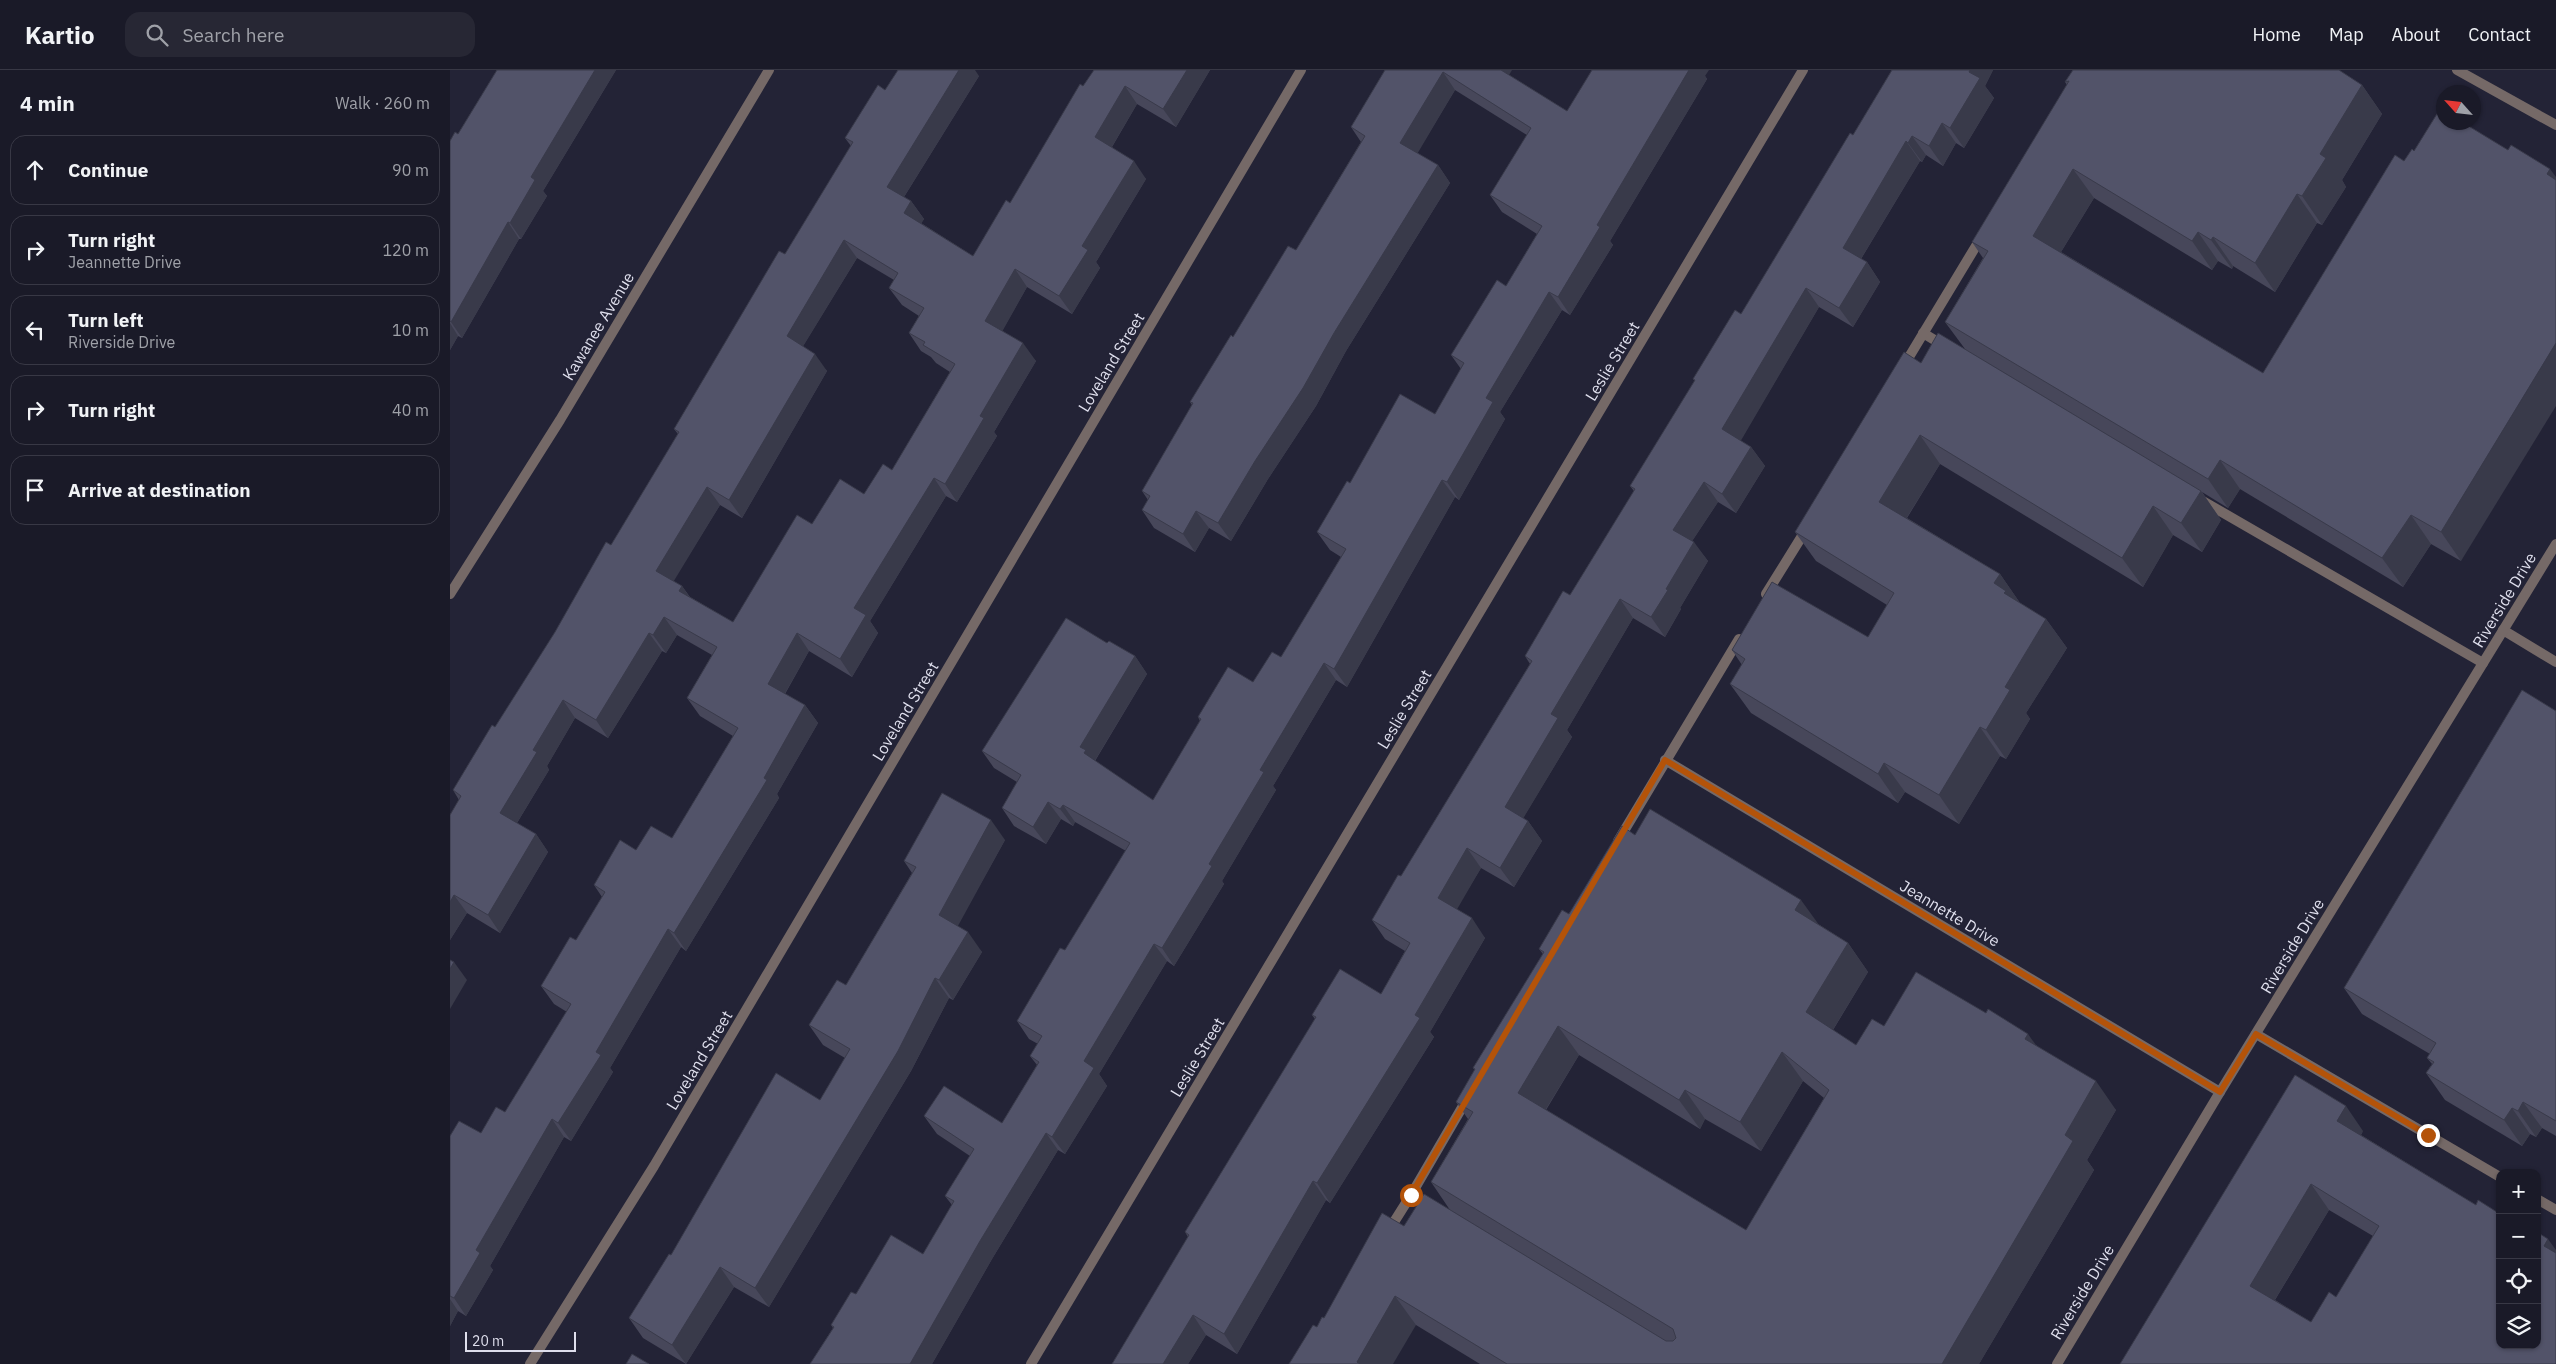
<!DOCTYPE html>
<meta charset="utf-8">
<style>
:root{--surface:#1a1a28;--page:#272734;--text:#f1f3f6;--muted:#9fa1a8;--line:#383845}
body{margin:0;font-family:"IBM Plex Sans",sans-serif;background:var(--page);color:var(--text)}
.controls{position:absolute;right:15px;bottom:15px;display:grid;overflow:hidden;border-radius:10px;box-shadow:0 1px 4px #0004}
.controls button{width:45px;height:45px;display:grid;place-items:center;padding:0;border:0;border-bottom:1px solid var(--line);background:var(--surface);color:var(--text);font:25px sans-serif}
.compass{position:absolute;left:1986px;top:15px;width:45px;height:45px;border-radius:50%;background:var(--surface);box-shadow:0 1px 4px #0004;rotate:297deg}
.scale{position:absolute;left:15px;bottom:12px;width:111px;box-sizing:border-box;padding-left:5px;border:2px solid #dfdfed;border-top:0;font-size:14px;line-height:18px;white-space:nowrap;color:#dfdfed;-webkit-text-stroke:4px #232336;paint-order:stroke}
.stop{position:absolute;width:15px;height:15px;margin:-11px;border:4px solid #b45309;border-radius:50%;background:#fff}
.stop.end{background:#b45309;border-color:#fff;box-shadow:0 1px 5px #0008}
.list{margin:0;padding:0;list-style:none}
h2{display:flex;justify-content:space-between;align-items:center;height:65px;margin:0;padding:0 20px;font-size:21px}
h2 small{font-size:16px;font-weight:400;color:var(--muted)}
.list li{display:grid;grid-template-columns:32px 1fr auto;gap:15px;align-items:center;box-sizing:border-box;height:70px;margin:0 10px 10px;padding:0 10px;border:1px solid var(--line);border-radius:15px}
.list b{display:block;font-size:19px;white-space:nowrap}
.list p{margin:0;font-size:16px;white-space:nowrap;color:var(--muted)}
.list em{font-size:16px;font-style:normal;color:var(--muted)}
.icon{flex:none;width:28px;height:28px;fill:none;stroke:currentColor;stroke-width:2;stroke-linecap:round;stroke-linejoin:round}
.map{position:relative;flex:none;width:2106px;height:1294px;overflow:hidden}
header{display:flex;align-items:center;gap:30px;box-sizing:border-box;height:70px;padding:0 25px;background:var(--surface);border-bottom:1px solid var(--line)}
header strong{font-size:24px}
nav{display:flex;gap:28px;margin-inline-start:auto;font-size:18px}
.search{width:350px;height:45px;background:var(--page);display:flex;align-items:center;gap:12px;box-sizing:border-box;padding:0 18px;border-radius:15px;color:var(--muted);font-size:19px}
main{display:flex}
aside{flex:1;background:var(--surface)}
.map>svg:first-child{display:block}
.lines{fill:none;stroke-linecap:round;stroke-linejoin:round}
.lane{stroke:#756967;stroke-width:10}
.street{stroke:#756967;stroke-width:10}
.wall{fill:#47475a;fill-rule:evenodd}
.shaded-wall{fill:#393a4a}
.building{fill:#525369;stroke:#393a4a;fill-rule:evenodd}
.route{stroke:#b45309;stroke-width:6}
.labels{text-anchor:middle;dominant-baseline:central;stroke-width:4;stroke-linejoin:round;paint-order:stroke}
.street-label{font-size:16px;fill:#dfdfed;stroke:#232336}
</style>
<header>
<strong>Kartio</strong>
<div class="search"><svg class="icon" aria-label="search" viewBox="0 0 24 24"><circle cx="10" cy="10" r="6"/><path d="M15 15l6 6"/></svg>Search here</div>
<nav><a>Home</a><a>Map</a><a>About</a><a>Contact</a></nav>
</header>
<main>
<aside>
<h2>4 min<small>Walk · 260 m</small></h2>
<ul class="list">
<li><svg class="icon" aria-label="ahead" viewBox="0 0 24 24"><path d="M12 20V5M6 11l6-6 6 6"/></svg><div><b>Continue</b></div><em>90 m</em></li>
<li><svg class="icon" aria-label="right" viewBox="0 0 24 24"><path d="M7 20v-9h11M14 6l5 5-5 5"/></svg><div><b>Turn right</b><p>Jeannette Drive</p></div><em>120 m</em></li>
<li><svg class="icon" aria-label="left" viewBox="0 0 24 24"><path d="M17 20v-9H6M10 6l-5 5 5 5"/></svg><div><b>Turn left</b><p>Riverside Drive</p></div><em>10 m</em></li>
<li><svg class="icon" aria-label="right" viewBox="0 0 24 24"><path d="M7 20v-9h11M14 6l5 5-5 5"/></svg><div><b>Turn right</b></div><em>40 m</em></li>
<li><svg class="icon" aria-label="arrive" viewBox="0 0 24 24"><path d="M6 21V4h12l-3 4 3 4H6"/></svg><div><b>Arrive at destination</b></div></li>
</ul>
</aside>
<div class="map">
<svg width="2106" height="1294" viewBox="0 0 2106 1294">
<rect width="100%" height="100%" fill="#232336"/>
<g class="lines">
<!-- lane -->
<g class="lane">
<polyline points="1473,263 1496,277"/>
<polyline points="1453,297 1532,166"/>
<polyline points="1751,430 2033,593"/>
<polyline points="1316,524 1357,458"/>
<polyline points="2053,560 2106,592"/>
<polyline points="1168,771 1289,569"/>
<polyline points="1806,964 2050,1107"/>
<polyline points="2087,1129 2106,1140"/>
<polyline points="980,1137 961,1125 1017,1029"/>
<polyline points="939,1160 961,1125"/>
</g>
<!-- street -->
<g class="street">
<polyline points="2007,0 2106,55"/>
<polyline points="0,524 110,350 319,0"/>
<polyline points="1215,690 1770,1022"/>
<polyline points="80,1294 204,1096 851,0"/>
<polyline points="581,1294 1353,0"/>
<polyline points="1607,1294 1770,1022 2106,474"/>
</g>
</g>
<!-- wall -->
<g class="wall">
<polygon points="47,0 166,0 93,121 97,126 71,169 69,169 12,268 8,266 0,280 0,71 8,64"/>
<path d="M644,0h116l-34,57 -39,-23 -25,43 34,32 -50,83 4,6 -28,46 -45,-27 -25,44 34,30 -42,71 3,4 -40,66 -11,-6 -76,125 8,12 -26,44 -43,-26 -24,43 20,11 13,18 -41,71 2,4 -93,153 -5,-4 -71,121 3,4 -42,69 -7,-4 -74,129 3,4 -27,46 -8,-5 -8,15v-190l31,-3 24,-21 62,-100 -13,-8 -13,-18 35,-46 26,-43 -8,-12 42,-35 36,-12 61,-102 -33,-20 -13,-18 25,-43 -35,-20 -11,18 -4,-2 -54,87 -33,-20 -28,48 2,4 -32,53 19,11 12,18 -48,81 -33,-20 -17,27v-125l9,-15 -6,-10 42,-63 116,-182 67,-111 -4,-5 111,-175 66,-108 -6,-8 40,-48 94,-14 -75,121 7,4 13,18 -3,4 52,33 37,-53zM407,188l37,22 -5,8 13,17 17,11 -10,17 12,18 10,6 5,6 14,9 -58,98 -28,24 -52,30 -79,98 -43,-25 -8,-11 -9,-5 47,-76 22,13 85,-147 -24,-25z"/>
<polygon points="935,0 1059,5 1117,41 1255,6 1257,9 1160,171 1163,175 1120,245 1112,240 1050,342 1055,349 1009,430 1005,427 897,617 886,610 823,716 826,720 772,811 774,814 724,896 717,891 649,1004 657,1016 615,1084 608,1080 542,1189 482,1294 360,1294 383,1258 381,1255 406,1224 473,1184 502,1135 495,1126 520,1086 487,1064 474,1046 552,1053 587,995 580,986 588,974 579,969 567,951 615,880 676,781 625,752 623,756 611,749 596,774 564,756 552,738 567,712 544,698 532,681 657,573 685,586 697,604 645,691 703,730 750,651 748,647 803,612 831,587 891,487 880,480 867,462 900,413 985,344 1011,299 1001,285 1056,216 1087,164 1052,142 1040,125 1077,65 1005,20 967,83 988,95 1000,113 896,281 866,336 818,409 781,471 759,458 745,482 704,458 692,440 698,430 692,421 742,335 740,332 783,267 846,180 911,72 901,57"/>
<polygon points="1442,0 1543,0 1535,16 1544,28 1514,78 1506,73 1493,96 1476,85 1472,92 1470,91 1411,189 1417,192 1430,212 1403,257 1369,237 1290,371 1301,377 1315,396 1286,443 1268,432 1242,471 1258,491 1230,538 1231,539 1215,567 1183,548 1117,660 1122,667 1073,748 1078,751 1092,771 1064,817 1031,798 1006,839 1035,868 980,962 984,967 880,1133 876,1130 787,1284 756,1265 738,1294 662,1294 738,1167 735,1162 865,949 862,945 931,924 955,881 935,869 922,850 951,806 1080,594 1075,586 1120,525 1184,421 1180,416 1245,311 1243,309 1291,244 1403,65"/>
<polygon points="1623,0 1912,15 1932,44 1892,110 1896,117 1872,155 1867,153 1825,222 1783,196 1782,199 1768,191 1762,200 1644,128 1611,182 1813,303 1945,85 2011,491 1981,474 1953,517 1790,419 1778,438 1752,422 1771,450 1752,482 1723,465 1693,517 1490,394 1457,448 1550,504 1570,533 1596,549 1617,578 1576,643 1580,649 1556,689 1550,686 1509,754 1455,722 1448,733 1301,643 1280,614 1292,595 1282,580 1418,567 1437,535 1366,491 1345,462 1471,293 1515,279 1495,252 1533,188 1522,172 1617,15 1615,12"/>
<polygon points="2106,641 2106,1066 2092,1058 2086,1067 2080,1064 2072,1076 1995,1030 1976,1003 1982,994 1977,988 1980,984 1912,944 1894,918"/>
<path d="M1185,765l183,89 30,19 20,29 -35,58 23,15 28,-19 152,19 80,65 -29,50 7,10 -115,194h-499l-64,-39 -99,2 87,-101 46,-16 -19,-28 37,-63 -12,-17 19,-32 -2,-2 70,-114 -4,-5zM1129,985l121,74 5,-10 56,32 42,-70 21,17 -78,132 -200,-120z"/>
<polygon points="555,770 507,856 532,882 503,930 499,928 461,1001 319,1237 284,1217 236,1294 193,1268 179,1248 221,1185 370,1030 395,988 373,975 359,955 396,915 462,803 454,791"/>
<path d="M1913,1061l-2,4 115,70 80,159h-436zM1879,1140l44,26 -37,61 -25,25 -36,-22z"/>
</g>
<!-- shaded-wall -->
<g class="shaded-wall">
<polygon points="145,0 166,0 93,121 97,126 71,169 60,153 81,107"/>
<polygon points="509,0 525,0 529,6 449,135 437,117"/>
<polygon points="737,0 760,0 726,57 713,39"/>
<polygon points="1046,0 1062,0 1055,12"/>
<polygon points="1239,0 1259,0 1255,6 1257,9 1160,171 1163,175 1120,245 1108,227 1147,155"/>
<polygon points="1520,0 1543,0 1535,16 1544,28 1514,78 1500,58"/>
<polygon points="993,2 1005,20 963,91 950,73"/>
<polygon points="1912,15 1932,44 1892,110 1896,117 1872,155 1852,126 1870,84"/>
<polygon points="675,16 687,34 657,85 645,67"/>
<polygon points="1492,53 1506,73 1493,96 1479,76"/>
<polygon points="1462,66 1476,85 1472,92 1458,73"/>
<polygon points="1456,71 1470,91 1406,197 1393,178"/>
<polygon points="684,91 696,109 646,192 650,198 622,244 609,226 632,176"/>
<polygon points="988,95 1000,113 896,281 866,336 818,409 781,471 768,453 805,391"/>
<polygon points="1623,99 1644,128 1603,195 1583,166"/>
<polygon points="2100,99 2106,107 2106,117 2097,104"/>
<polygon points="1847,124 1867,153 1825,222 1805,193"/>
<polygon points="461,131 474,149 467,161 454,143"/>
<polygon points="58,152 69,169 12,268 1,252"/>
<polygon points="1748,162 1768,191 1762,200 1742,171"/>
<polygon points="1763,167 1783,196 1782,199 1761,170"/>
<polygon points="394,170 407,188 349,283 337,266"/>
<polygon points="1417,192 1430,212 1403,257 1389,238"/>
<polygon points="565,199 577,217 548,269 535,251"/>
<polygon points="1356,218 1369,237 1286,379 1272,359"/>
<polygon points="1099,222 1112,240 1050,342 1055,349 1009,430 997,412 1036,328"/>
<polygon points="0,253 8,266 0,280"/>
<polygon points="573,273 586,291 544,362 547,366 507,432 495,414 530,346"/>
<polygon points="2106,273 2106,336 2011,491 1991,462"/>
<polygon points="365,284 377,301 292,448 279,430"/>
<polygon points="1470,365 1490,394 1449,460 1429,432"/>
<polygon points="1301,377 1315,396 1286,443 1272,424"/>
<polygon points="1770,390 1790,419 1778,438 1758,409"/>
<polygon points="484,408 496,426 420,551 428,563 402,607 390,589 404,538"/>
<polygon points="992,410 1005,427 897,617 884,599"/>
<polygon points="1254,412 1268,432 1237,479 1223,460"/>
<polygon points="257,417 270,435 219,519 206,501"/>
<polygon points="1751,421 1771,450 1752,482 1731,453"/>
<polygon points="1703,436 1723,465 1693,517 1672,488"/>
<polygon points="746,441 759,458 745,482 733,464"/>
<polygon points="1961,445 1981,474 1953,517 1932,488"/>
<polygon points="1244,472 1258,491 1230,538 1231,539 1215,567 1201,547 1216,519"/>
<polygon points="1550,504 1570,533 1568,537 1544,513"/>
<polygon points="232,516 244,534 229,521"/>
<polygon points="1170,529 1183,548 1117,660 1122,667 1068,757 1055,737 1101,644"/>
<polygon points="214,547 227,565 216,583 203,565"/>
<polygon points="1596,549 1617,578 1576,643 1580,649 1556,689 1536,660 1555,617"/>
<polygon points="199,563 212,581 158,668 146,650"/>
<polygon points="347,563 359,581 330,632 318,614"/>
<polygon points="685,586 697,604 644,692 634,683 630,677"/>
<polygon points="874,593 886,610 823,716 826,720 772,811 774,814 724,896 712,878 759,794 810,700"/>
<polygon points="113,630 125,648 97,696 99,700 62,761 50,743 83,680"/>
<polygon points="355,635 368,653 327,724 329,728 236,881 224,863"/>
<polygon points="1530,657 1550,686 1509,754 1489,725"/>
<polygon points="1434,693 1455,722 1448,733 1428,704"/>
<polygon points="598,732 611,749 596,774 583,757"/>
<polygon points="613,735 625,752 623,756 610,739"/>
<polygon points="541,750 555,770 503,865 489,845"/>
<polygon points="1078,751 1092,771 1064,817 1050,798"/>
<polygon points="86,764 98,782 50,863 38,845"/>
<polygon points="1017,778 1031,798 1002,848 988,828"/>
<polygon points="4,825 17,843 0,870 0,832"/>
<polygon points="1351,830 1372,859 1345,840"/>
<polygon points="1022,848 1035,868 980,962 984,967 880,1133 867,1113"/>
<polygon points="218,859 231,877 160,998 163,1002 121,1071 108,1053 146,982"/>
<polygon points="518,862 532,882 503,930 489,910"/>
<polygon points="1398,873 1418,902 1376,971 1356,942"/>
<polygon points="704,874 717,891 649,1004 657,1016 615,1084 602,1067 634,991"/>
<polygon points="4,892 17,910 0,939 0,899"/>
<polygon points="485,908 499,928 461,1001 319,1237 305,1218"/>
<polygon points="1108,956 1129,985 1088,1052 1068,1023"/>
<polygon points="1578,964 1598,992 1575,969"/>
<polygon points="1332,982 1353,1011 1311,1081 1290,1052"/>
<polygon points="1646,1011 1666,1040 1637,1090 1644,1100 1529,1294 1492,1294 1615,1065"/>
<polygon points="1235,1020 1255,1049 1250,1059 1229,1030"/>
<polygon points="2073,1032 2092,1058 2086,1067 2068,1041"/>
<polygon points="1896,1036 1913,1061 1904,1076 1887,1051"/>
<polygon points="2062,1038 2080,1064 2072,1076 2054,1050"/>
<polygon points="102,1049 114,1067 40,1196 43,1200 16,1246 4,1228 26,1180"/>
<polygon points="596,1063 608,1080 542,1189 482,1294 460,1294 530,1171"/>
<polygon points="863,1111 876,1130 787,1284 774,1264"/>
<polygon points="1861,1114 1879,1140 1818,1241 1800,1216"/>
<polygon points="2098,1169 2106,1180 2106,1192 2094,1176"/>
<polygon points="270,1197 284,1217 236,1294 222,1275"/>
<polygon points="945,1226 966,1255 943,1294 909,1294 907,1292"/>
<polygon points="0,1229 8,1241 0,1256"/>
<polygon points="743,1245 756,1265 738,1294 713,1294"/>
</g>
<!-- building -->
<g class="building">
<polygon points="47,0 145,0 81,107 85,110 60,153 58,152 1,252 0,251 0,71 5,62 8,64"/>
<path d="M448,0h61l-72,117 24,14 -7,12 69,43 33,-56 4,3 70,-119 3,2 11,-16h93l-24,39 -38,-23 -30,51 39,24 -52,85 6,4 -29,46 -44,-27 -30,52 38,22 -43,73 4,2 -39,66 -11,-6 -80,130 12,7 -26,44 -43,-26 -29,51 37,21 -41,73 3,2 -93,153 -6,-4 -72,123 5,3 -43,68 -6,-4 -76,131 4,3 -26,45 -4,-2v-160l9,-15 22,12 15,-26 9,5 66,-108 -30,-18 29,-49 6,3 29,-48 -11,-7 26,-45 16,10 15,-24 21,12 66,-110 -51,-30 30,-51 -53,-30 -11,18 -4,-2 -53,87 -33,-20 -30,50 4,2 -37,61 36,21 -48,81 -34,-20 -4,7v-87l11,-19 -8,-6 39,-65 3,2 60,-95 51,-90 5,3 68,-113 -5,-3 105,-178 6,3 68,-112 -8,-4 33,-53 7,5zM394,170l54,33 -9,15 35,20 -15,25 16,9 -2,3 32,19 -63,106 -9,-6 -19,30 -24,-15 -28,45 -15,-9 -64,107 -54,-31 3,-5 -26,-15 51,-84 22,13 86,-146 -28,-18z"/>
<polygon points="935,0 1051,0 1117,41 1142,0 1239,0 1147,155 1150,157 1108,227 1099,222 1036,328 1043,332 997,412 992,410 884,599 874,593 810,700 814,702 759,794 762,796 712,878 704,874 634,991 644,998 602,1067 596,1063 530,1171 460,1294 360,1294 384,1257 381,1255 401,1222 406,1224 441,1165 473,1184 504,1131 495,1126 524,1079 474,1046 494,1016 552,1053 589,992 580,986 592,966 567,951 610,878 615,880 680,773 613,735 610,739 598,732 583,757 552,738 571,705 532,681 616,548 657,573 659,571 685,586 630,677 636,680 634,683 703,730 751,649 748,647 778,597 803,612 822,582 831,587 896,479 867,462 897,411 900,413 950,324 985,344 1014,293 1001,285 1047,210 1056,216 1092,156 1040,125 1081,58 993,2 950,73 988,95 884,263 853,318 805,391 768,453 746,441 733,464 692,440 700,426 692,421 743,333 740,332 781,265 783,267 838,176 846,180 915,66 901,57"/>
<polygon points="1442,0 1520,0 1519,2 1530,8 1500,58 1492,53 1479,76 1462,66 1458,73 1456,71 1393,178 1417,192 1389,238 1356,218 1272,359 1301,377 1272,424 1254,412 1223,460 1244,472 1216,519 1218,520 1201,547 1170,529 1101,644 1108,648 1055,737 1078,751 1050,798 1017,778 988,828 1022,848 965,945 970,948 867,1113 863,1111 774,1264 743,1245 713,1294 662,1294 739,1165 735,1162 866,947 862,945 890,899 931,924 960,873 922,850 948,805 951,806 1082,591 1075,586 1113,521 1120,525 1185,419 1180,416 1245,310 1243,309 1285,240 1291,244 1400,63 1403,65"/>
<polygon points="1623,0 1889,0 1912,15 1870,84 1876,88 1852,126 1847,124 1805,193 1763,167 1761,170 1748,162 1742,171 1623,99 1583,166 1813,303 1945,85 1954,91 1962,79 1964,81 1990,39 1994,41 1994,52 2012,52 2058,80 2061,75 2100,99 2097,104 2106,110 2106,273 1991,462 1961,445 1932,488 1770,390 1758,409 1495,252 1538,181 1522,172 1619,11 1615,12"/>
<polygon points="1488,263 1751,421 1731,453 1703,436 1672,488 1470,365 1429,432 1550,504 1544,513 1556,521 1554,523 1596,549 1555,617 1560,620 1536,660 1530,657 1489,725 1434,693 1428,704 1280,614 1295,589 1282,580 1322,512 1418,567 1444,523 1345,462 1454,282 1471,293"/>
<polygon points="2072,620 2106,641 2106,1051 2073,1032 2068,1041 2062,1038 2054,1050 1976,1003 1984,992 1977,988 1986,973 1894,918"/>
<polygon points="492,723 541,750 489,845 518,862 489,910 485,908 448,981 305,1218 270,1197 222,1275 179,1248 219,1184 221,1185 326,1003 370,1030 400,979 359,955 387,910 396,915 466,797 454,791"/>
<path d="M1200,739l151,91 -6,10 53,33 -42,69 50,33 16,-26 12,7 32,-54 70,41 2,-4 40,25 -3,5 71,42 -31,54 8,6 -131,223h-435l-112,-68 -38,66 3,2h-71l24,-39 4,2 5,-10 2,1 58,-105 22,13 20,-32 242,147h7l3,-3 -3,-9 -242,-147 42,-70 -17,-10 19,-33 -2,-1 71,-116 -5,-3 23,-39 7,4 53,-88 13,9zM1108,956l121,74 6,-10 55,32 42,-70 47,38 -83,140 -228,-137z"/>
<polygon points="0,890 4,892 0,899"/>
<path d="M1845,1005l51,31 -9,15 139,84 2,-5 22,14v131h37v-113l11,7 -4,7 12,7v111h-436zM1861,1114l68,42 -43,71 -7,-5 -18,30 -61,-36z"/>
<polygon points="182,1284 199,1294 176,1294"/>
</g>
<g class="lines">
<!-- route -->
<polyline class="route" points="961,1125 1215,690 1770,1022 1806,964 1978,1065"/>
</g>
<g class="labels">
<!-- street labels -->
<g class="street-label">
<text transform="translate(148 256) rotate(-59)">Kawanee Avenue</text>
<text transform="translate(1162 291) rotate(-59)">Leslie Street</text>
<text transform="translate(661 292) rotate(-59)">Loveland Street</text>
<text transform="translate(2054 530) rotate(-59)">Riverside Drive</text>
<text transform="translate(954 639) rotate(-59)">Leslie Street</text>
<text transform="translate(455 641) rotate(-59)">Loveland Street</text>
<text transform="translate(1500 843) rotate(31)">Jeannette Drive</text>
<text transform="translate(1842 876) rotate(-59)">Riverside Drive</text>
<text transform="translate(747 987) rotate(-59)">Leslie Street</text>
<text transform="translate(249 990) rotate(-59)">Loveland Street</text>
<text transform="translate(1632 1222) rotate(-59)">Riverside Drive</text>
</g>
</g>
</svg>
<div class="controls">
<button>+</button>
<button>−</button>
<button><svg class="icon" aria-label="locate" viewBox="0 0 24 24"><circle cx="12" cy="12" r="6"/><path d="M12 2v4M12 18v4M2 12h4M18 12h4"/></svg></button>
<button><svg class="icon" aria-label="layers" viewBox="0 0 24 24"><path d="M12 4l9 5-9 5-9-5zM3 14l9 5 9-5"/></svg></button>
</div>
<svg class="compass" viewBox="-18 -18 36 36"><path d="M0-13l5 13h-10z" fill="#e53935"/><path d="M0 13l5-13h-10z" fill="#9fa1a8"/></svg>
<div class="scale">20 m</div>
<div class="stop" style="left:961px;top:1125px"></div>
<div class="stop end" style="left:1978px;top:1065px"></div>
</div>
</main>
